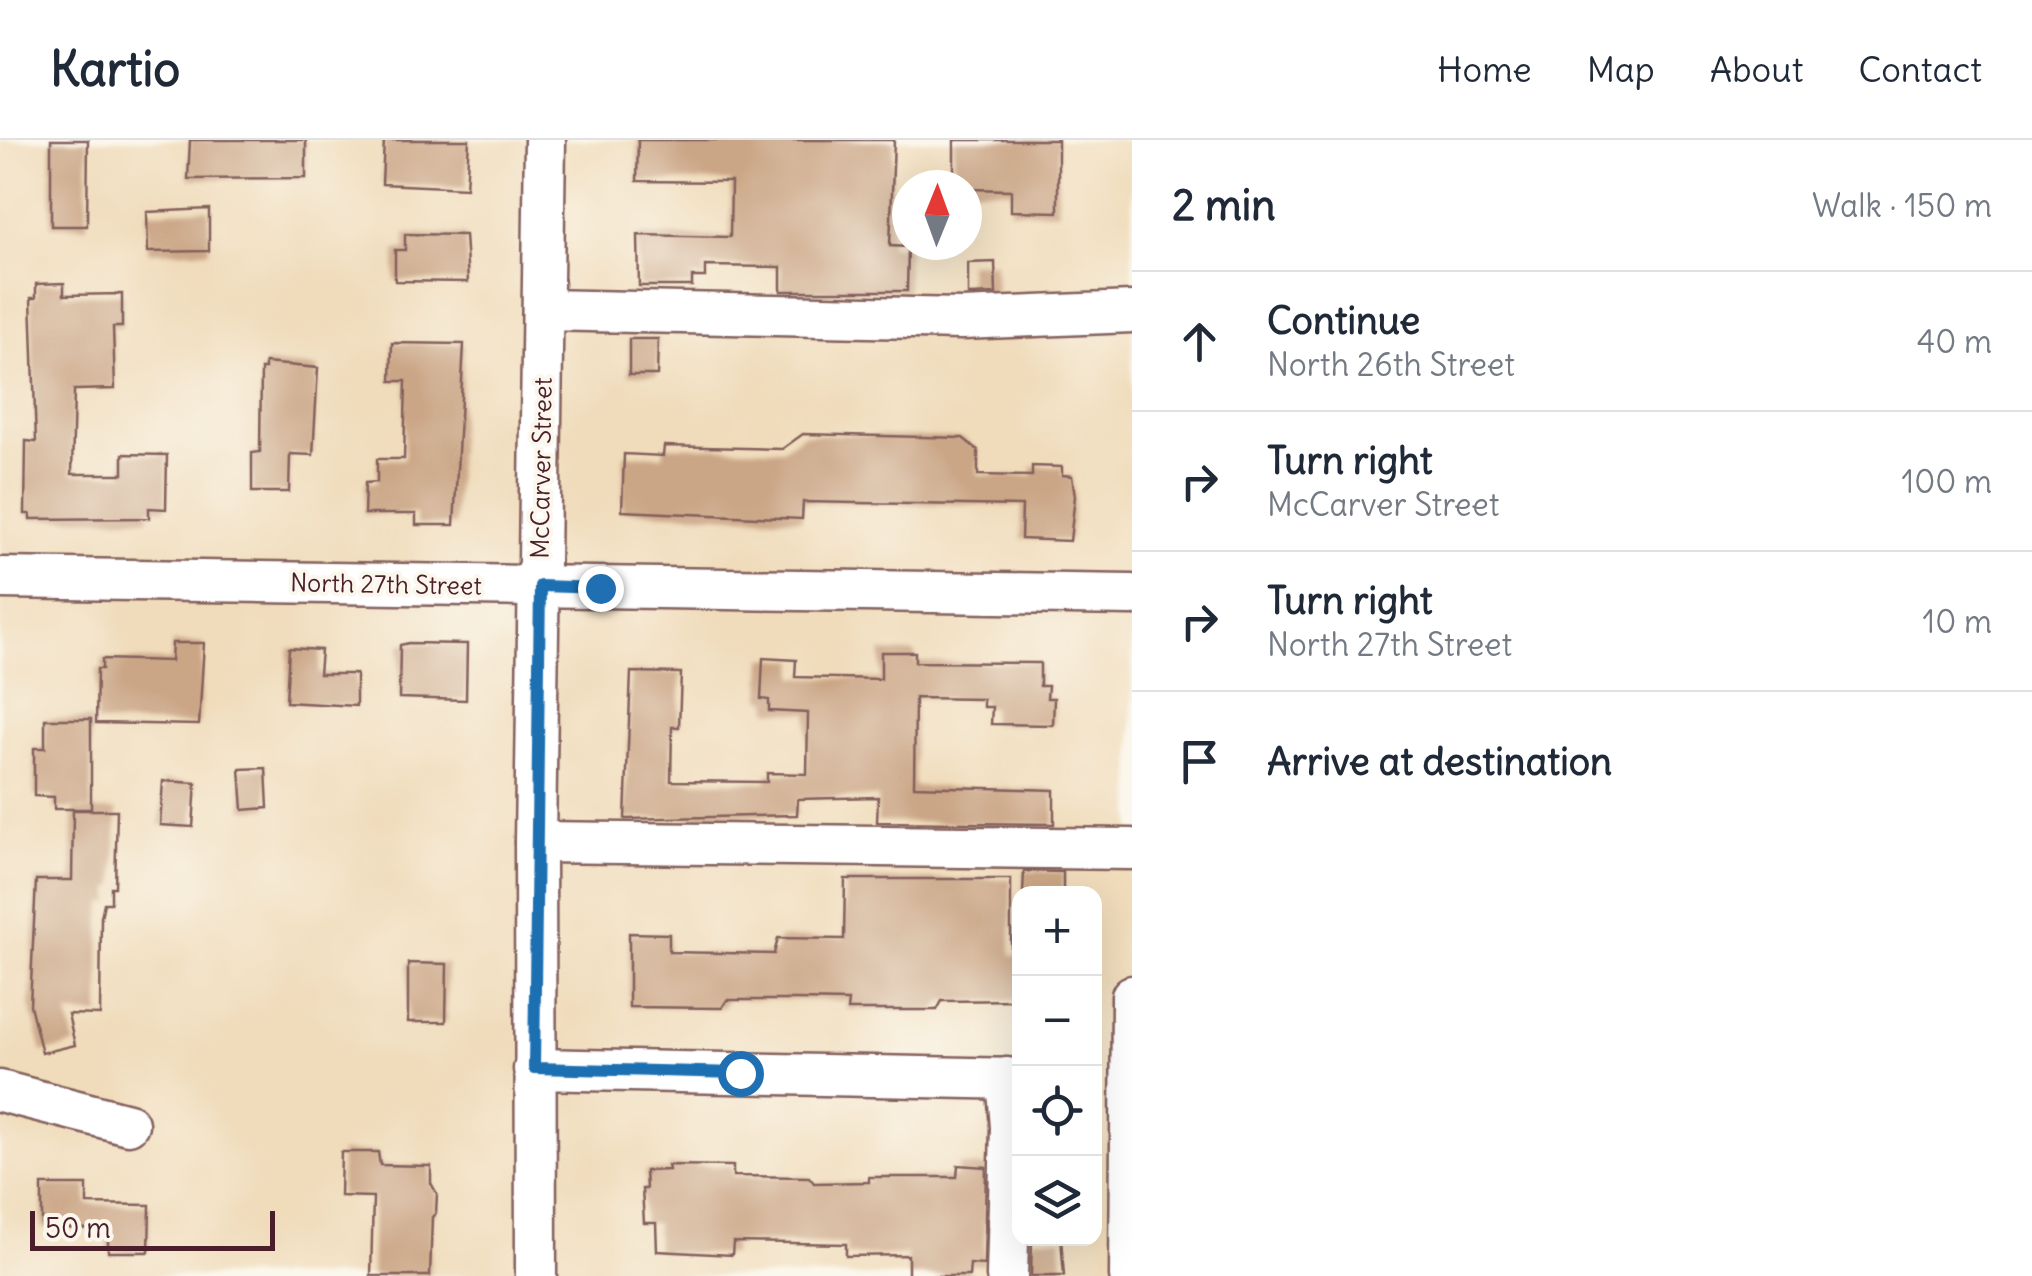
<!DOCTYPE html>
<meta charset="utf-8">
<style>
:root{--surface:#fff;--page:#f2f2f3;--text:#1f2937;--muted:#747a83;--line:#e0e1e3}
body{margin:0;font-family:Delius,sans-serif;background:var(--page);color:var(--text)}
.controls{position:absolute;right:30px;bottom:30px;display:grid;overflow:hidden;border-radius:20px;box-shadow:0 10px 40px #0002}
.controls button{width:90px;height:90px;display:grid;place-items:center;padding:0;border:0;border-bottom:2px solid var(--line);background:var(--surface);color:var(--text);font:50px sans-serif}
.compass{position:absolute;left:892px;top:30px;width:90px;height:90px;border-radius:50%;background:var(--surface);box-shadow:0 10px 40px #0002;rotate:1deg}
.scale{position:absolute;left:30px;bottom:25px;width:245px;box-sizing:border-box;padding-left:10px;border:5px solid #4a1f2b;border-top:0;font-size:28px;line-height:35px;white-space:nowrap;color:#4a1f2b;-webkit-text-stroke:8px #fbf7ec;paint-order:stroke}
.stop{position:absolute;width:30px;height:30px;margin:-22px;border:8px solid #1f6fb2;border-radius:50%;background:#fff}
.stop.end{background:#1f6fb2;border-color:#fff;box-shadow:0 2px 10px #0008}
.list{margin:0;padding:0;list-style:none}
h2{display:flex;justify-content:space-between;align-items:center;height:130px;margin:0;padding:0 40px;font-size:42px}
h2 small{font-size:32px;font-weight:400;color:var(--muted)}
.list li{display:grid;grid-template-columns:65px 1fr auto;gap:30px;align-items:center;box-sizing:border-box;height:140px;padding:0 40px;border-top:2px solid var(--line)}
.list b{display:block;font-size:38px;white-space:nowrap}
.list p{margin:0;font-size:32px;white-space:nowrap;color:var(--muted)}
.list em{font-size:32px;font-style:normal;color:var(--muted)}
.icon{flex:none;width:55px;height:55px;fill:none;stroke:currentColor;stroke-width:2;stroke-linecap:round;stroke-linejoin:round}
.map{position:relative;flex:none;width:1132px;height:1136px;overflow:hidden}
header{display:flex;align-items:center;gap:60px;box-sizing:border-box;height:140px;padding:0 50px;background:var(--surface);border-bottom:2px solid var(--line)}
header strong{font-size:48px}
nav{display:flex;gap:55px;margin-inline-start:auto;font-size:35px}
main{display:flex}
aside{flex:1;background:var(--surface)}
.map>svg:first-child{display:block}
.building{fill:#cba686}
.lines{fill:none;stroke-linecap:round;stroke-linejoin:round}
.minor-casing{stroke:#84615d;stroke-width:45}
.minor{stroke:#fff;stroke-width:40}
.route{stroke:#1f6fb2;stroke-width:12}
.labels{text-anchor:middle;dominant-baseline:central;stroke-width:8;stroke-linejoin:round;paint-order:stroke}
.street-label{font-size:25px;fill:#4a1f2b;stroke:#fbf7ec}
</style>
<header>
<strong>Kartio</strong>
<nav><a>Home</a><a>Map</a><a>About</a><a>Contact</a></nav>
</header>
<main>
<div class="map">
<svg width="1132" height="1136" viewBox="0 0 1132 1136">
<rect width="100%" height="100%" fill="#fbf7ec"/>
<filter id="ink" filterUnits="userSpaceOnUse"><feTurbulence type="fractalNoise" baseFrequency=".01" numOctaves="2"/><feDisplacementMap in="SourceGraphic" scale="20" xChannelSelector="R" yChannelSelector="G"/><feConvolveMatrix kernelMatrix="1 2 1 2 8 2 1 2 1" color-interpolation-filters="sRGB"/></filter>
<filter id="wash" filterUnits="userSpaceOnUse"><feTurbulence type="fractalNoise" baseFrequency=".0048" numOctaves="4" result="noise"/><feDisplacementMap in="SourceGraphic" scale="40" xChannelSelector="R" yChannelSelector="G"/><feGaussianBlur stdDeviation="2.25" result="paint"/><feColorMatrix in="noise" values="0 0 0 0 0 0 0 0 0 0 0 0 0 0 0 0 0 1.4 0 .05"/><feComposite in="paint" operator="in"/></filter>
<g filter="url(#wash)">
<rect width="100%" height="100%" fill="#f0dcbb"/>
<g id="blocks">
<!-- building -->
<g class="building">
<polygon points="51,0 88,0 87,86 51,86"/>
<polygon points="190,0 306,0 306,38 188,39"/>
<polygon points="384,0 469,0 466,48 382,44"/>
<polygon points="638,0 894,0 890,106 908,107 907,151 781,151 781,127 705,126 705,137 692,137 692,146 639,146 638,95 730,97 731,42 637,41"/>
<polygon points="954,0 1058,0 1058,72 1011,71 1011,50 967,49 965,42 954,42"/>
<polygon points="209,69 209,111 148,112 147,72"/>
<polygon points="405,94 465,95 468,142 395,141 395,110 405,110"/>
<polygon points="995,122 996,154 968,155 968,123"/>
<polygon points="64,143 64,155 122,154 122,187 113,187 115,249 74,250 72,334 123,334 123,314 167,315 166,369 149,368 149,378 30,379 30,374 25,374 26,301 36,302 31,158 36,158 36,144"/>
<polygon points="629,199 658,199 657,235 629,235"/>
<polygon points="392,203 464,204 454,385 416,385 416,374 364,374 365,343 377,342 377,319 404,319 406,241 391,241"/>
<polygon points="265,223 318,228 313,315 290,314 289,352 252,352 252,313 260,312 261,229 265,229"/>
<polygon points="803,294 963,298 978,310 978,335 1032,336 1032,326 1062,327 1062,335 1072,336 1075,356 1070,401 1021,399 1022,366 803,362 802,379 622,371 624,314 663,316 664,306 782,309"/>
<polygon points="172,503 204,503 199,585 96,583 97,529 102,529 102,519 171,521"/>
<polygon points="409,503 467,504 466,560 399,558 400,505"/>
<polygon points="289,508 321,510 319,534 356,534 356,566 286,562"/>
<polygon points="881,512 915,512 915,522 1040,523 1040,546 1048,546 1047,558 1054,558 1053,585 991,584 992,567 983,567 983,559 915,558 914,646 1054,650 1054,684 877,682 878,657 798,659 797,675 625,679 631,532 681,533 679,587 672,587 671,641 767,642 767,633 807,634 808,573 769,571 769,560 761,559 763,518 796,520 795,537 881,539"/>
<polygon points="45,579 91,579 91,669 54,669 54,657 34,656 34,608 45,608"/>
<polygon points="266,628 268,668 243,670 240,629"/>
<polygon points="163,641 196,643 193,687 160,685"/>
<polygon points="73,670 117,670 115,747 111,747 111,763 104,763 101,777 100,875 68,874 75,905 42,913 30,865 36,740 72,740"/>
<polygon points="1024,731 1063,732 1063,754 1023,754"/>
<polygon points="845,739 1011,739 1011,815 1020,815 1020,860 942,861 937,870 847,870 848,861 797,860 727,860 722,868 629,867 629,793 669,794 669,812 774,814 778,798 844,799"/>
<polygon points="408,823 447,824 446,882 408,882"/>
<polygon points="341,1012 378,1012 380,1025 431,1026 431,1043 437,1054 436,1073 432,1077 430,1136 371,1136 373,1057 340,1056"/>
<polygon points="668,1025 733,1026 733,1036 809,1037 814,1043 869,1042 869,1037 957,1037 958,1025 986,1027 984,1125 970,1124 969,1136 908,1136 908,1115 846,1116 846,1104 733,1102 732,1115 657,1111 656,1083 644,1083 642,1049 646,1049 645,1031 669,1030"/>
<polygon points="42,1045 87,1045 87,1064 150,1065 149,1112 108,1112 108,1089 42,1088"/>
<polygon points="1032,1098 1061,1098 1064,1136 1031,1136"/>
</g>
</g>
</g>
<g filter="url(#ink)">
<use href="#blocks" fill-opacity="0" stroke="#84615d" stroke-width="2.5"/>
<g class="lines">
<defs>
<g id="minor">
<polyline points="543,170 962,179 1132,172"/>
<polyline points="0,438 1132,455"/>
<polyline points="535,702 1132,709"/>
<polyline points="534,929 1019,939"/>
<polyline points="1007,938 1011,987 1007,1136"/>
<polyline points="0,951 128,984"/>
<polyline points="536,1136 535,702 545,0"/>
<polyline points="1130,1136 1132,856"/>
</g>
</defs>
<!-- minor casing -->
<use href="#minor" class="minor-casing"/>
<!-- minor -->
<use href="#minor" class="minor"/>
</g>
</g>
<g class="lines" filter="url(#ink)">
<!-- route -->
<polyline class="route" points="600,448 540,446 534,928 740,933"/>
</g>
<g class="labels">
<!-- street labels -->
<g class="street-label">
<text transform="translate(541 328) rotate(-89)">McCarver Street</text>
<text transform="translate(386 444) rotate(1)">North 27th Street</text>
</g>
</g>
</svg>
<div class="controls">
<button>+</button>
<button>−</button>
<button><svg class="icon" aria-label="locate" viewBox="0 0 24 24"><circle cx="12" cy="12" r="6"/><path d="M12 2v4M12 18v4M2 12h4M18 12h4"/></svg></button>
<button><svg class="icon" aria-label="layers" viewBox="0 0 24 24"><path d="M12 4l9 5-9 5-9-5zM3 14l9 5 9-5"/></svg></button>
</div>
<svg class="compass" viewBox="-18 -18 36 36"><path d="M0-13l5 13h-10z" fill="#e53935"/><path d="M0 13l5-13h-10z" fill="#747a83"/></svg>
<div class="scale">50 m</div>
<div class="stop" style="left:740px;top:933px"></div>
<div class="stop end" style="left:600px;top:448px"></div>
</div>
<aside>
<h2>2 min<small>Walk · 150 m</small></h2>
<ul class="list">
<li><svg class="icon" aria-label="ahead" viewBox="0 0 24 24"><path d="M12 20V5M6 11l6-6 6 6"/></svg><div><b>Continue</b><p>North 26th Street</p></div><em>40 m</em></li>
<li><svg class="icon" aria-label="right" viewBox="0 0 24 24"><path d="M7 20v-9h11M14 6l5 5-5 5"/></svg><div><b>Turn right</b><p>McCarver Street</p></div><em>100 m</em></li>
<li><svg class="icon" aria-label="right" viewBox="0 0 24 24"><path d="M7 20v-9h11M14 6l5 5-5 5"/></svg><div><b>Turn right</b><p>North 27th Street</p></div><em>10 m</em></li>
<li><svg class="icon" aria-label="arrive" viewBox="0 0 24 24"><path d="M6 21V4h12l-3 4 3 4H6"/></svg><div><b>Arrive at destination</b></div></li>
</ul>
</aside>
</main>
